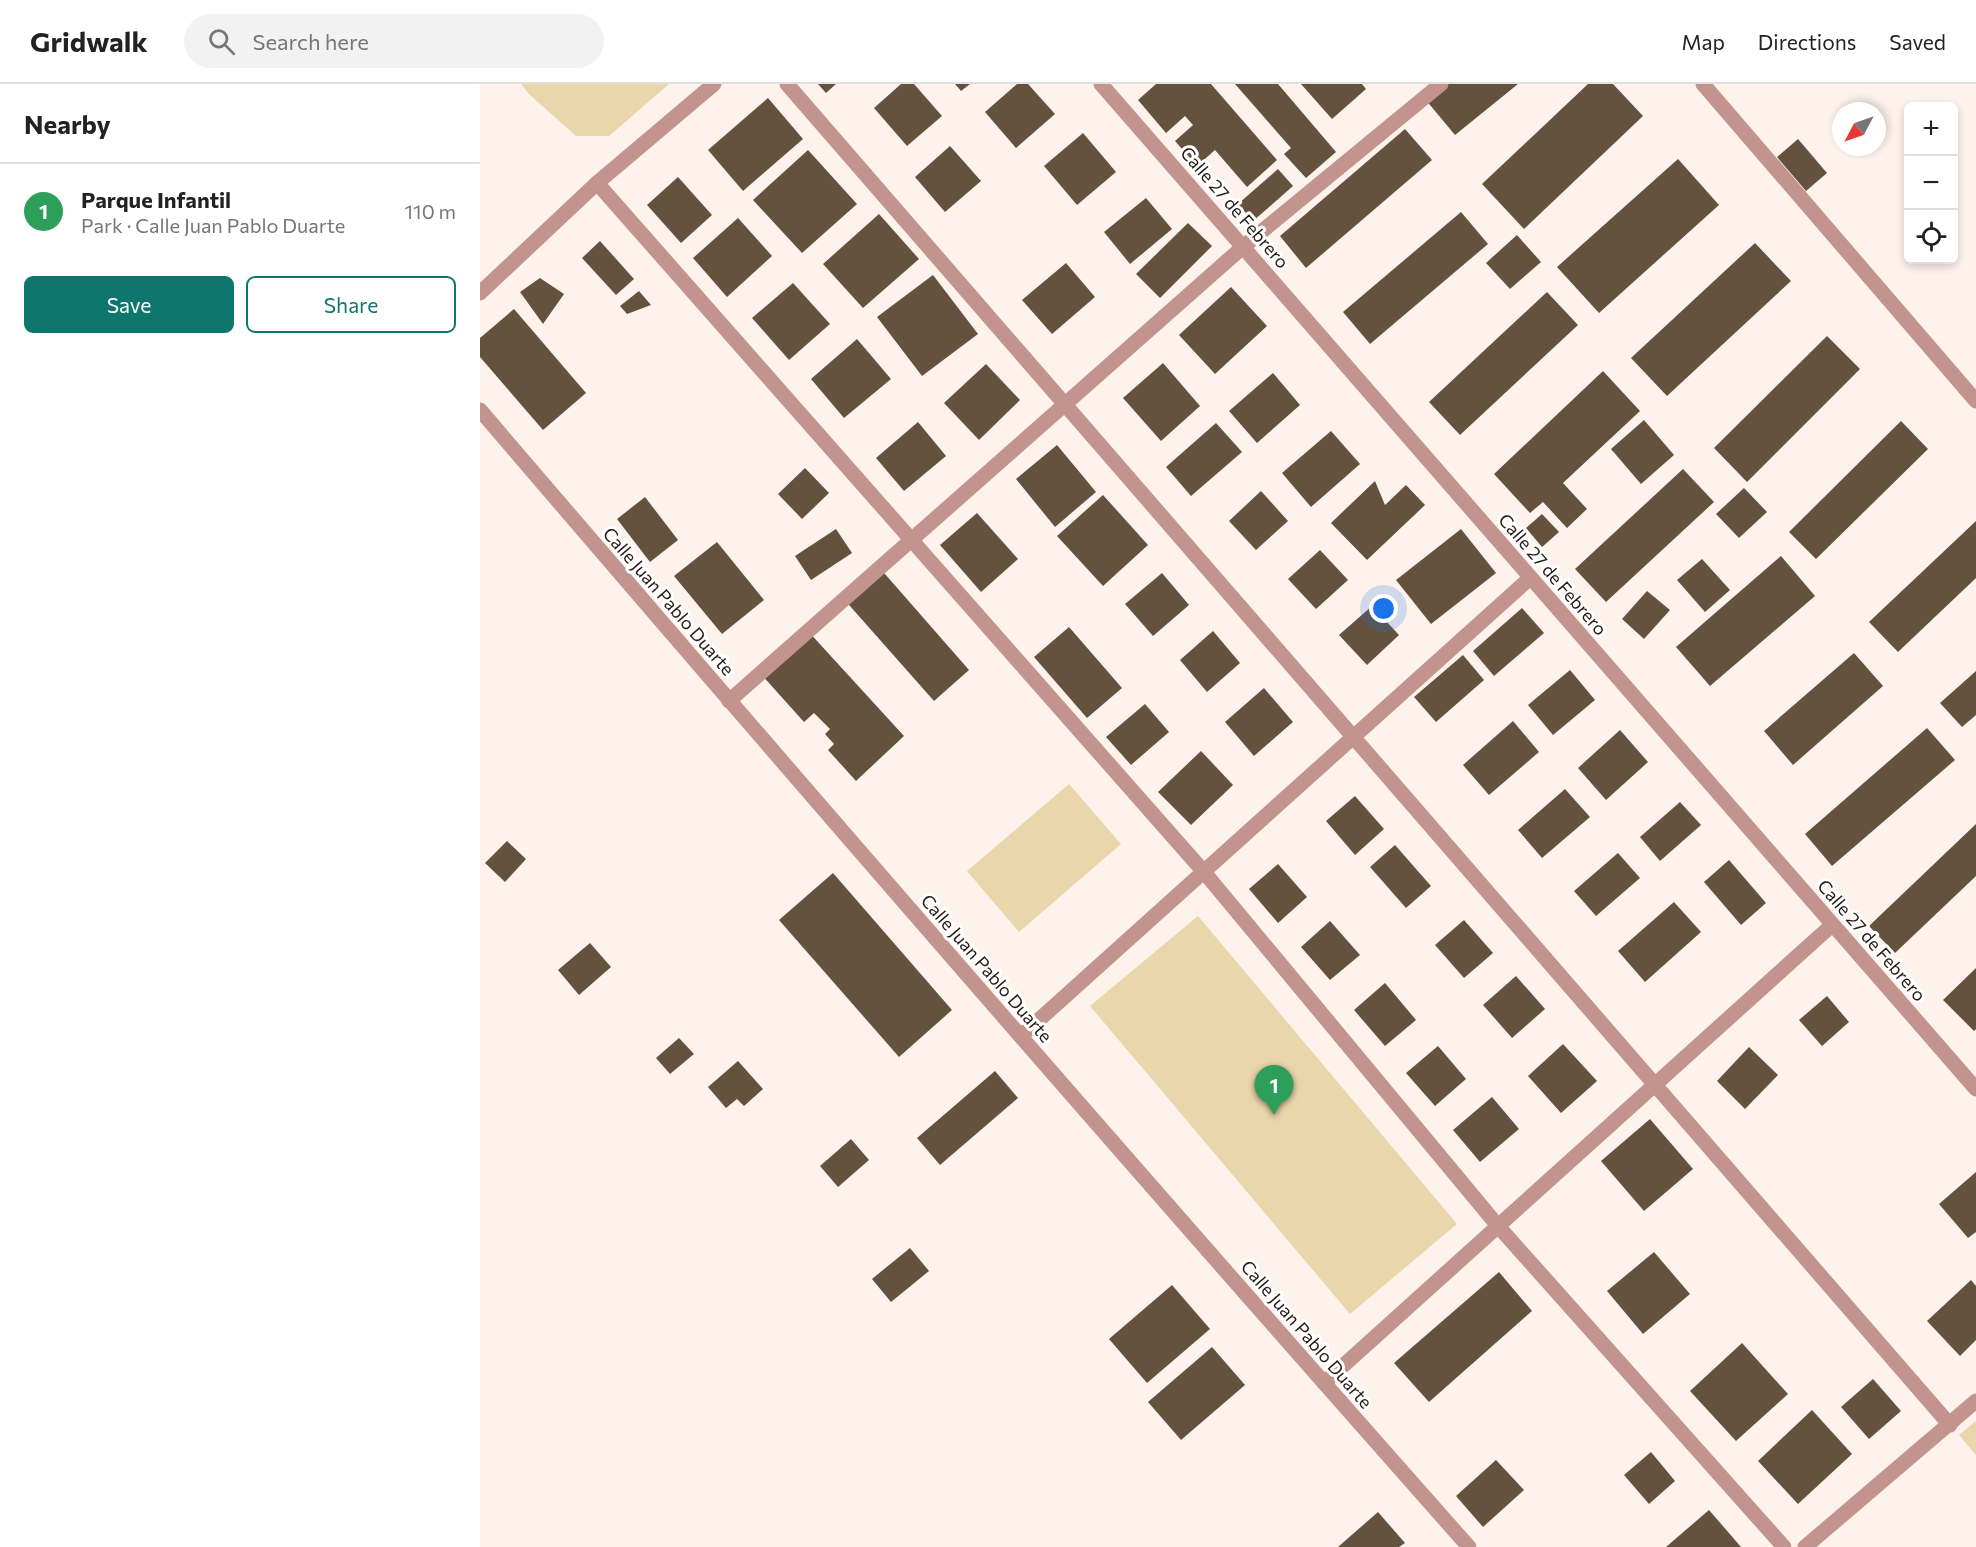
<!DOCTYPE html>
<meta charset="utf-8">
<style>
:root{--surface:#fff;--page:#f2f2f2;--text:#222;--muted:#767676;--line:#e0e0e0;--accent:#0f766e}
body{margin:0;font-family:Commissioner,sans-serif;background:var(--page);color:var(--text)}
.controls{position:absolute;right:18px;top:18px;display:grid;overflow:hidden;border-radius:9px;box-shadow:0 3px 9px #0003}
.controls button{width:54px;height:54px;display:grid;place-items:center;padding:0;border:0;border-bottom:2px solid var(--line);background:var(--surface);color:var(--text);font:30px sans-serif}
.compass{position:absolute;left:1352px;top:18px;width:54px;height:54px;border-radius:50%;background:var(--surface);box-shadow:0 3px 9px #0003;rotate:229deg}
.you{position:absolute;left:904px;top:525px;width:21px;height:21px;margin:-15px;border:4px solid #fff;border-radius:50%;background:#1a73e8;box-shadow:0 0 0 9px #1a73e833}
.badge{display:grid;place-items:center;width:39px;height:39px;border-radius:50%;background:var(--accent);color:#fff;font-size:20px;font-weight:700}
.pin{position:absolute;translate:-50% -50px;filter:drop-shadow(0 2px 3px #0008)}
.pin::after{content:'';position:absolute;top:32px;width:21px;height:18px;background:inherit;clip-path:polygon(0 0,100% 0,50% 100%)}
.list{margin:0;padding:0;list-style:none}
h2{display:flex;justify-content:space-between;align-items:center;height:78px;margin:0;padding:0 24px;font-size:26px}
h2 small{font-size:20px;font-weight:400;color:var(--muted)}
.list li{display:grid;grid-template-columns:39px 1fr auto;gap:18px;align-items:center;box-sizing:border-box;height:96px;padding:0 24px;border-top:2px solid var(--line)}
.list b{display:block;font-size:22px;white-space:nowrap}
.list p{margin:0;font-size:20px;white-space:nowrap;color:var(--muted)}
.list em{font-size:20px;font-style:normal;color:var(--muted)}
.actions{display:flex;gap:12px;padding:18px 24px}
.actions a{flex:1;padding:14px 0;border:2px solid var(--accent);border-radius:9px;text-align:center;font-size:21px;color:var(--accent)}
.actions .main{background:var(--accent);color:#fff}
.icon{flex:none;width:33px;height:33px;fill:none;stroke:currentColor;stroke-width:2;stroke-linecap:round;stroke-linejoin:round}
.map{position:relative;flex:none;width:1496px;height:1463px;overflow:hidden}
header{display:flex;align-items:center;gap:36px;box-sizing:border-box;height:84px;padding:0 30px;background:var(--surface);border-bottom:2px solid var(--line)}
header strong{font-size:28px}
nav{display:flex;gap:33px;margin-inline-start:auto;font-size:21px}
.search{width:420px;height:54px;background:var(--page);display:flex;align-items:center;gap:15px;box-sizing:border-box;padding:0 21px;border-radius:33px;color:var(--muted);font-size:22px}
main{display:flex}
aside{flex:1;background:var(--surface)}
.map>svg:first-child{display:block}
.green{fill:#ead6ab}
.building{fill:#64513e}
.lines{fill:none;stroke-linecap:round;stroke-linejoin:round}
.minor{stroke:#c2948d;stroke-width:15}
.tertiary{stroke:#c2948d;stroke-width:15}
.labels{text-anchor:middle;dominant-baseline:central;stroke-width:6;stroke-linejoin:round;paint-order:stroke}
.street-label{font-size:18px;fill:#241a15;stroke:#fff}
</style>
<header>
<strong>Gridwalk</strong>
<div class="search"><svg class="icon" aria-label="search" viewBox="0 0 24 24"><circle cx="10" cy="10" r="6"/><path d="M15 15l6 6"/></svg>Search here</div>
<nav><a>Map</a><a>Directions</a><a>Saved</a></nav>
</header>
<main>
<aside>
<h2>Nearby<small></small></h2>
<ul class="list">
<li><span class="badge" style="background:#2e9e5b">1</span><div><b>Parque Infantil</b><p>Park · Calle Juan Pablo Duarte</p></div><em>110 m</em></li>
</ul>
<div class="actions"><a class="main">Save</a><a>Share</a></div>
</aside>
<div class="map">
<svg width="1496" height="1463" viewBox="0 0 1496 1463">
<rect width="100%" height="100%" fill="#fef2ec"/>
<!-- green -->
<g class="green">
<polygon points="41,0 189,0 129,52 96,52 49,10"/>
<polygon points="589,700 641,760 539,848 487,787"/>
<polygon points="718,832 977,1140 870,1230 610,922"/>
<polygon points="1496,1337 1496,1371 1479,1351"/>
</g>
<!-- building -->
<g class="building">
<polygon points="338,0 356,0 346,9"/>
<polygon points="421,0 434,0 462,32 427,62 394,24"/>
<polygon points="475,0 490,0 481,7"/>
<polygon points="537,0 548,0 575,30 536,64 505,28"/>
<polygon points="676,0 731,0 797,76 767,103 735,66 717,82 695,57 713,41 705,32 686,49 658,16"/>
<polygon points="755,0 798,0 856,68 826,94 804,70 811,64"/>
<polygon points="821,0 882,0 886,5 852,35"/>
<polygon points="964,0 1038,0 975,51 945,15"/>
<polygon points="1108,0 1133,0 1163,32 1044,145 1002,100"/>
<polygon points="288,14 323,55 263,107 228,66"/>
<polygon points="925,45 952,76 826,184 800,152"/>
<polygon points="603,49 636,88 597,121 564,82"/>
<polygon points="1318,55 1347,89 1326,107 1297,73"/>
<polygon points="470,62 501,97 465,128 435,93"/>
<polygon points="328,66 377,120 322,169 273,116"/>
<polygon points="1198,75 1239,121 1119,229 1077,183"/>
<polygon points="798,85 813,102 773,137 758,120"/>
<polygon points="198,93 232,131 201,159 167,121"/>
<polygon points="666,114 692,145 650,180 624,148"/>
<polygon points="981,128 1008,160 890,260 863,228"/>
<polygon points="399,130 439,175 383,224 343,180"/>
<polygon points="258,134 292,172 247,213 213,174"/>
<polygon points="708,139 732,162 680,214 656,190"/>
<polygon points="1037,151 1061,178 1030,205 1006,179"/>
<polygon points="120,157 154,195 136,211 102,174"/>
<polygon points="1275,159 1311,197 1187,312 1151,274"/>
<polygon points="586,179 615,213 572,250 542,216"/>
<polygon points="453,191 498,250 442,292 397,233"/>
<polygon points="60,194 84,210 63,240 40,208"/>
<polygon points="313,199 350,240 309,276 272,234"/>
<polygon points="751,203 787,242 735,290 699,251"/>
<polygon points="159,207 171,221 147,230 140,222"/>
<polygon points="1067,208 1098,241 980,351 949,318"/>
<polygon points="34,225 106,309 63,346 0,273 0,254"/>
<polygon points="1347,252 1380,285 1267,398 1234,364"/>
<polygon points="377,255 411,295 364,334 331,295"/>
<polygon points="683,279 720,322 681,357 643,314"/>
<polygon points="506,280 540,316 499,356 464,319"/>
<polygon points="1123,287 1160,327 1083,399 1107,425 1087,444 1063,418 1050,429 1014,390"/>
<polygon points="793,289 820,321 777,359 749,327"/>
<polygon points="1164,336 1194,371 1161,400 1131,365"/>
<polygon points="1421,337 1448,365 1336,475 1309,448"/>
<polygon points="438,338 466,372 424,407 396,374"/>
<polygon points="736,339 762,368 711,412 686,383"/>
<polygon points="851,347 880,380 831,423 802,389"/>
<polygon points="577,361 616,408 575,443 536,395"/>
<polygon points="325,384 349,409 322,435 298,410"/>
<polygon points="1203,385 1234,418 1126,518 1095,485"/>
<polygon points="895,397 905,421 926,401 945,421 887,476 851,439"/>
<polygon points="1264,404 1287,428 1259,454 1236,430"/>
<polygon points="781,407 808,437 776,466 749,437"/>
<polygon points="623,411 668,461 623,502 577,452"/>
<polygon points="165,413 198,456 170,478 137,435"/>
<polygon points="497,429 538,475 501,508 460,461"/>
<polygon points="1062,430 1079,448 1062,463 1046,444"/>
<polygon points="1496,437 1496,494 1418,568 1389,538"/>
<polygon points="356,445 372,469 331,496 315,472"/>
<polygon points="981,445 1016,489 951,540 916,496"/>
<polygon points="237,458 284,516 242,550 194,492"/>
<polygon points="840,466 868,496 836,525 808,495"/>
<polygon points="1301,472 1335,512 1230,602 1196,563"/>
<polygon points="1222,475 1250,506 1225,528 1197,496"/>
<polygon points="398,482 489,586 454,617 362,513"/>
<polygon points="682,489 709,521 673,552 645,520"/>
<polygon points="1167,507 1190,526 1164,555 1142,535"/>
<polygon points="892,522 919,551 887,581 859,551"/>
<polygon points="1042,524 1064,549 1014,592 993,567"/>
<polygon points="589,543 642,604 607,634 554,573"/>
<polygon points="327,546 424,652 376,697 348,666 354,660 345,650 350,645 334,629 324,638 280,589"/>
<polygon points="733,547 760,579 727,608 700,576"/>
<polygon points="1374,569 1403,602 1313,681 1284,647"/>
<polygon points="983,571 1004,596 956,638 934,613"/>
<polygon points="1090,586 1115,616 1073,651 1048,621"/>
<polygon points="1496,587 1496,631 1482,643 1460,619"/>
<polygon points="784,604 813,638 774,672 745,638"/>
<polygon points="665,620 689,648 651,681 626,653"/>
<polygon points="1033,637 1059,668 1009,711 983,681"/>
<polygon points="1447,644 1475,676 1352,782 1325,750"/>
<polygon points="1140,646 1168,678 1126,716 1098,684"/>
<polygon points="721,667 753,701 711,741 678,708"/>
<polygon points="1085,705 1110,733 1062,774 1038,746"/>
<polygon points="875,712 904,745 875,771 846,737"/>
<polygon points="1200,718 1221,741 1180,777 1160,753"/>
<polygon points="1496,740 1496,792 1415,869 1389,842"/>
<polygon points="27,757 46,775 25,798 5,779"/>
<polygon points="915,761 951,802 926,824 890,783"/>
<polygon points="1138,769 1160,794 1116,832 1094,807"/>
<polygon points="1249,776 1286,819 1261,841 1224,798"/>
<polygon points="798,780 827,813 798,839 769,805"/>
<polygon points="353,789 472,926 419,973 299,836"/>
<polygon points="1194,818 1221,848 1165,898 1138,867"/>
<polygon points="984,836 1013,869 984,894 955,861"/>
<polygon points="850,837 880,871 850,896 821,863"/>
<polygon points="110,859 131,883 99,911 78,886"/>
<polygon points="1496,884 1496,945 1494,947 1463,916"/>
<polygon points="1036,892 1065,925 1032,954 1003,921"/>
<polygon points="905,899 936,936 905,962 874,926"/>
<polygon points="1347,912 1369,938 1342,962 1319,936"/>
<polygon points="199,954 214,970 190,990 176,974"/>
<polygon points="1083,960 1117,997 1081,1029 1048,992"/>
<polygon points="958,962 986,995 955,1022 926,989"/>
<polygon points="1269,963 1298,991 1265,1025 1237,997"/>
<polygon points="258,977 283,1005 264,1022 257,1015 246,1024 228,1003"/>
<polygon points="515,987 538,1014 460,1081 437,1054"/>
<polygon points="1012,1013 1039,1045 1000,1078 973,1046"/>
<polygon points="1170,1035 1213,1085 1164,1127 1121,1077"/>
<polygon points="371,1055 389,1076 358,1103 340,1082"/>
<polygon points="1496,1088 1496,1148 1488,1154 1459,1120"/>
<polygon points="430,1164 449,1187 411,1218 392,1195"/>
<polygon points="1174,1168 1210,1210 1163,1250 1127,1207"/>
<polygon points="1019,1188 1052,1227 949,1318 914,1279"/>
<polygon points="1491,1196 1496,1202 1496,1256 1480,1272 1447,1237"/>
<polygon points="692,1201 730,1245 667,1299 629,1255"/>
<polygon points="1262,1259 1308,1310 1256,1357 1210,1307"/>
<polygon points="732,1263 765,1301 701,1356 668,1318"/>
<polygon points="1393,1295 1421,1327 1389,1355 1361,1323"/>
<polygon points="1332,1326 1372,1370 1318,1420 1278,1377"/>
<polygon points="1171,1368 1195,1397 1169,1420 1144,1391"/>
<polygon points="1016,1376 1044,1406 1003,1443 976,1412"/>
<polygon points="1229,1426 1261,1463 1186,1463"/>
<polygon points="898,1428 925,1459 919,1463 858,1463"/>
</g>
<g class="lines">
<!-- minor -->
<g class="minor">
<polyline points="307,0 1470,1341"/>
<polyline points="621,0 1496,1005"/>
<polyline points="1223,0 1496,317"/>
<polyline points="117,99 724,788 1018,1142 1304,1463"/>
<polyline points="0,209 117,99 234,0"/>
<polyline points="249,617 764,162 961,0"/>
<polyline points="541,952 1050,494"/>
<polyline points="844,1299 1352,841"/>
<polyline points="1325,1463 1496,1317"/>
</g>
<!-- tertiary -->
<path class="tertiary" d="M0,326c327,382 656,761 989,1137"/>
</g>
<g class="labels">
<!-- street labels -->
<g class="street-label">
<text transform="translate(755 123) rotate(49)">Calle 27 de Febrero</text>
<text transform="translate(1073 490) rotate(49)">Calle 27 de Febrero</text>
<text transform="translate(189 517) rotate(49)">Calle Juan Pablo Duarte</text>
<text transform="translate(1392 856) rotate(49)">Calle 27 de Febrero</text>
<text transform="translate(507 884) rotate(49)">Calle Juan Pablo Duarte</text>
<text transform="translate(827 1250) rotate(49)">Calle Juan Pablo Duarte</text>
</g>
</g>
</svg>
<div class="controls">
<button>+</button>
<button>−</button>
<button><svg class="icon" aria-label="locate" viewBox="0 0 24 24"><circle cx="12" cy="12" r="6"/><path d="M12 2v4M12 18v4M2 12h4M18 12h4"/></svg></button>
</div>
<svg class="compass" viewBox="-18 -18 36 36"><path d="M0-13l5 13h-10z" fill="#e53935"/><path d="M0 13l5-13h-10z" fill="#767676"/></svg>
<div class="you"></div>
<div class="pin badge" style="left:794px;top:1031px;background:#2e9e5b">1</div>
</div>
</main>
